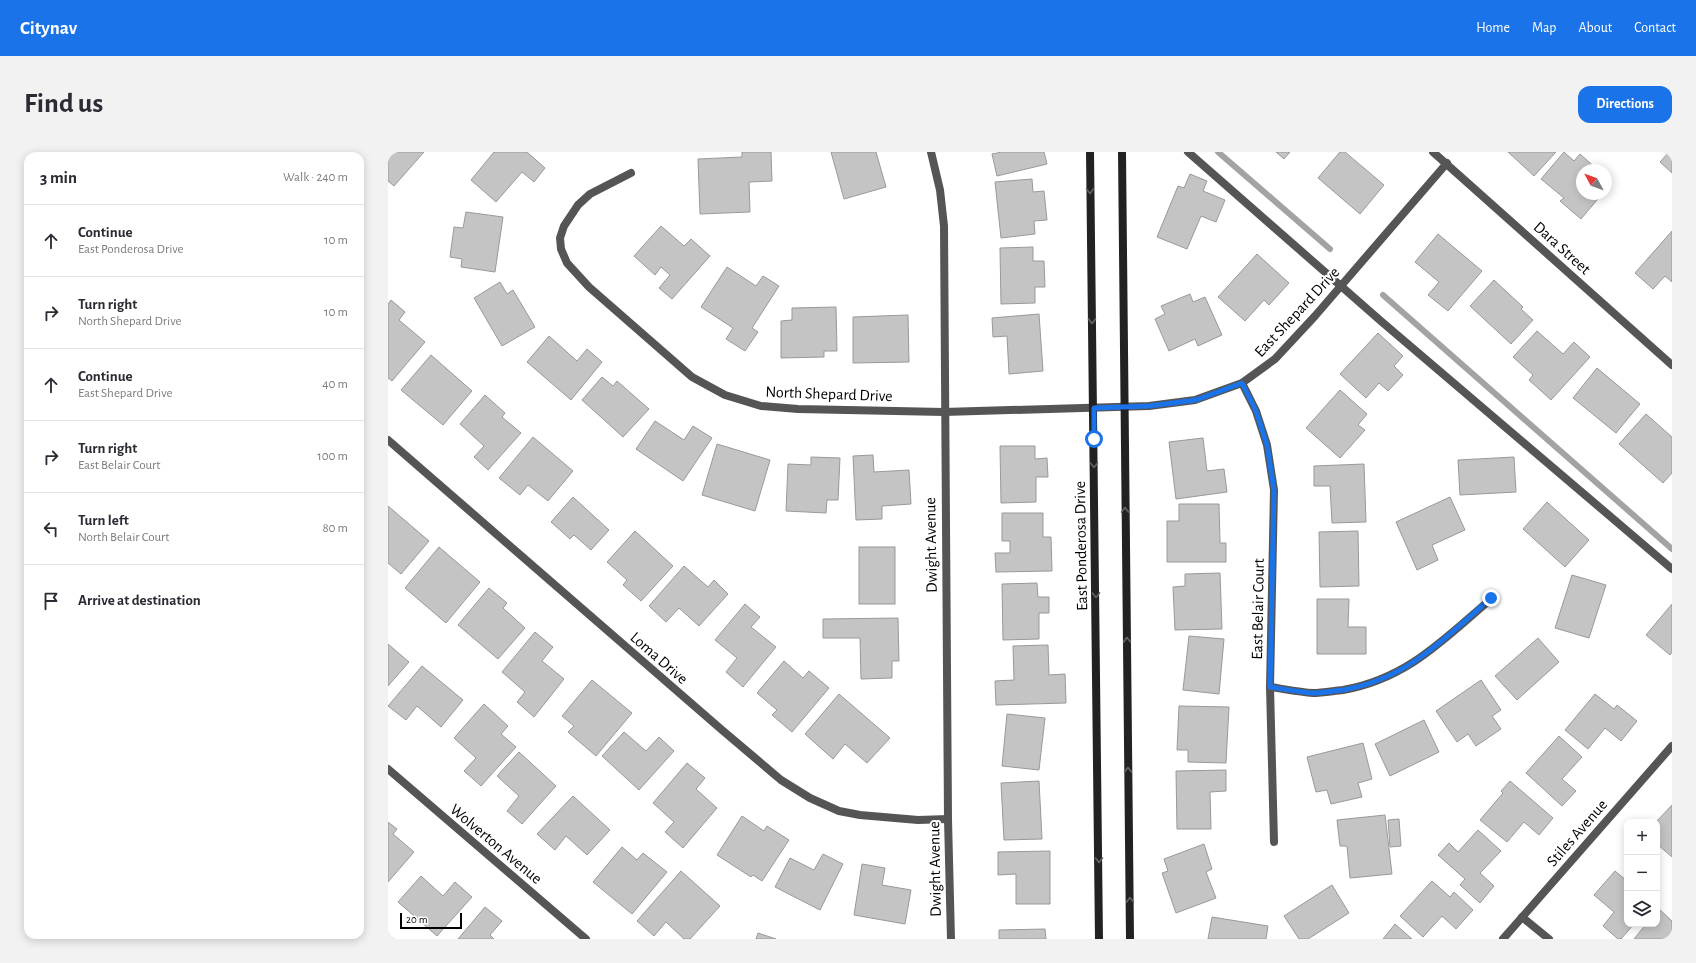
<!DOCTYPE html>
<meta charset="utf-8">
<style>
:root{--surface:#fff;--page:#f2f2f3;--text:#2b2b33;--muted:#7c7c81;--line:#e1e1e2;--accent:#1a73e8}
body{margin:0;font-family:"Alegreya Sans",sans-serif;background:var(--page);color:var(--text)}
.controls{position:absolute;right:12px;bottom:12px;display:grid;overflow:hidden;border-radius:8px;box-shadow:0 2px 10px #0003}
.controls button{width:36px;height:36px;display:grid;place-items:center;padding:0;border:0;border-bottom:1px solid var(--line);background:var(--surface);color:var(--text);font:20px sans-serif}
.compass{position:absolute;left:1188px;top:12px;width:36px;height:36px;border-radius:50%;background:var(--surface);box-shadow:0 2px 10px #0003;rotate:311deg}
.scale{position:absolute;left:12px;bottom:10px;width:62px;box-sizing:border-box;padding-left:4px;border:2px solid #000;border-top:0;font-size:11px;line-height:14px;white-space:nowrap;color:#000;-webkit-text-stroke:3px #fff;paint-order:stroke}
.stop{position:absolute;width:12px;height:12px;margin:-9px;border:3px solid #1a73e8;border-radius:50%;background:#fff}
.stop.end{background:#1a73e8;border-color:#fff;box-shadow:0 1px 4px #0008}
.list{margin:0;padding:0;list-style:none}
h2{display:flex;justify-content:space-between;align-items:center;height:52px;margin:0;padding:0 16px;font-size:17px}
h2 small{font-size:13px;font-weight:400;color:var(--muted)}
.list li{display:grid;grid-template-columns:26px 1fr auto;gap:12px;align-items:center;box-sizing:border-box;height:72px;padding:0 16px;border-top:1px solid var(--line)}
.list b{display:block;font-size:15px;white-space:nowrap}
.list p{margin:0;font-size:13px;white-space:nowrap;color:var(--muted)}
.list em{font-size:13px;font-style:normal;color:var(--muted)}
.icon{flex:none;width:22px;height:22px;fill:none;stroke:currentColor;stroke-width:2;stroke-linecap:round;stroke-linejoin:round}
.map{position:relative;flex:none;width:1284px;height:787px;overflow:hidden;border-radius:12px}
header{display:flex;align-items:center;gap:24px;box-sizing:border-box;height:56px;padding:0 20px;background:var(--accent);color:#fff}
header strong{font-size:19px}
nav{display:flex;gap:22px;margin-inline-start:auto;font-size:14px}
.intro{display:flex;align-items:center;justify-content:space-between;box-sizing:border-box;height:96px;padding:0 24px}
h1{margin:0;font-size:28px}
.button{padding:10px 18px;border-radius:12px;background:var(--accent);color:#fff;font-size:14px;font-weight:700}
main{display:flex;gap:24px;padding:0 24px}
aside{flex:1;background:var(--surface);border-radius:12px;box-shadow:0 2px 10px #0003}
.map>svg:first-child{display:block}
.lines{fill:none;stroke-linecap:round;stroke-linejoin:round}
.stream{stroke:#a3a3a3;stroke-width:6}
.building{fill:#c4c4c4;stroke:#999}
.service{stroke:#555;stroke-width:8}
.minor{stroke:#555;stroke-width:8}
.secondary{stroke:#222;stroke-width:8}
.oneway{stroke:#646464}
.route{stroke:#1a73e8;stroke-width:5}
.labels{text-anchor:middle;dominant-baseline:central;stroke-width:4;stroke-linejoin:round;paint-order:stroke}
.street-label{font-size:16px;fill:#000;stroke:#fff}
</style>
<header>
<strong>Citynav</strong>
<nav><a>Home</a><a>Map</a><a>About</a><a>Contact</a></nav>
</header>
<div class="intro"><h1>Find us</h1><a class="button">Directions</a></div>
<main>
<aside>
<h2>3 min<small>Walk · 240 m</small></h2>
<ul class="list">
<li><svg class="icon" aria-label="ahead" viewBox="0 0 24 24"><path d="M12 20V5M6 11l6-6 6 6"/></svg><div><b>Continue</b><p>East Ponderosa Drive</p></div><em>10 m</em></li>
<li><svg class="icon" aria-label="right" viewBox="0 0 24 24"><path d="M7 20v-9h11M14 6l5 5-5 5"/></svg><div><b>Turn right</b><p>North Shepard Drive</p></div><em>10 m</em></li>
<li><svg class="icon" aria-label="ahead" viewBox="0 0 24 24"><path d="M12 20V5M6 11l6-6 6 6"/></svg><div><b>Continue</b><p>East Shepard Drive</p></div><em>40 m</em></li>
<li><svg class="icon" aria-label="right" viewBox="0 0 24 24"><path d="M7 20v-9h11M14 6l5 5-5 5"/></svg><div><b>Turn right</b><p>East Belair Court</p></div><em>100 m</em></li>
<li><svg class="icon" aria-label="left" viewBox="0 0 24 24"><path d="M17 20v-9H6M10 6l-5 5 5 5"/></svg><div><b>Turn left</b><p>North Belair Court</p></div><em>80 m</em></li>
<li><svg class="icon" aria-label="arrive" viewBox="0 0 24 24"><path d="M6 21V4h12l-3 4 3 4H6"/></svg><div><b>Arrive at destination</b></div></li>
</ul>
</aside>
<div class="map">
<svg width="1284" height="787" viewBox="0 0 1284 787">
<rect width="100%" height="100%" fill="#fff"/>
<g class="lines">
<!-- stream -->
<g class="stream">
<polyline points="830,0 942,97"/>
<polyline points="995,143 1284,397"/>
</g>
</g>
<!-- building -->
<g class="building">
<polygon points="0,0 36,0 6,34 0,29"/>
<polygon points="106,0 139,0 157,16 146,30 134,20 108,50 83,28"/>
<polygon points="354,0 383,0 384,29 361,30 362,60 312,62 310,7 354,5"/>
<polygon points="443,0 488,0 498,35 456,47"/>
<polygon points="614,0 656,0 659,12 609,24 604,2"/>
<polygon points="888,0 902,0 896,7"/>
<polygon points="952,0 957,0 996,33 972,62 930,26"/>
<polygon points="1120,0 1168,0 1146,24"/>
<polygon points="1176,0 1186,9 1192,2 1210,18 1194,18 1194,42 1214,42 1193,67 1172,49 1176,46 1153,27"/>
<polygon points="1281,0 1284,0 1284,21 1272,10"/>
<polygon points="802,22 819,29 815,39 837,48 828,70 813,64 799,97 769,85 790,34 796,36"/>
<polygon points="644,27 645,40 656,39 659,68 646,69 647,82 613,86 607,30"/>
<polygon points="78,60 115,65 107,120 73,115 74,107 62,105 66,75 75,76"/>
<polygon points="273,74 296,94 303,87 322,104 284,147 271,136 282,123 273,115 267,123 246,104"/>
<polygon points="1284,79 1284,130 1277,124 1265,137 1247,121"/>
<polygon points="1050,82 1094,119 1060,159 1040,143 1051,130 1027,110"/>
<polygon points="645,95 645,109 656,109 657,135 647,135 647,151 613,152 612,96"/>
<polygon points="869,102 901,131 881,153 876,148 857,169 830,145"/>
<polygon points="339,115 368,134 375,124 391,134 364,176 370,180 357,199 338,187 345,176 313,155"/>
<polygon points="1106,128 1135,155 1133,157 1145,168 1123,192 1082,154"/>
<polygon points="112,130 119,142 125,138 147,175 114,194 86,146"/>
<polygon points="802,142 805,150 817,145 834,183 810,194 807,187 781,199 767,167 777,162 773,154"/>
<polygon points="3,148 17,160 11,168 37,190 4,229 0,226 0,152"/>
<polygon points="448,155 449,199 436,199 436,205 393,206 393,169 404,168 404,156"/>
<polygon points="651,162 655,219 621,222 619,184 605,185 604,166"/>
<polygon points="520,163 521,210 465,211 465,165"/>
<polygon points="1149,179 1175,202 1186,190 1202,205 1163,248 1141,228 1145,223 1125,205"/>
<polygon points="990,181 1015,204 1006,214 1015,223 1000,239 991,231 978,246 952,222"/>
<polygon points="161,184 189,209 199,197 214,210 183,248 139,210"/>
<polygon points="43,203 84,239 55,273 13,238"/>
<polygon points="1209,216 1252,252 1228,281 1185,246"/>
<polygon points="214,225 225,234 229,229 261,257 235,285 194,248"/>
<polygon points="952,238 979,262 970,273 977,278 952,306 918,276"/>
<polygon points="97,243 117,261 114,265 133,281 100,318 86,305 96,294 72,272"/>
<polygon points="1258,262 1284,285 1284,321 1275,331 1231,292"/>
<polygon points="267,269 296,288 305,274 324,286 295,329 248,297"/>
<polygon points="145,285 185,319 160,349 140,333 132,343 111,326"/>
<polygon points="815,286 819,319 836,317 839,340 788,347 781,290"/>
<polygon points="329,292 382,308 367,359 314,343"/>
<polygon points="612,294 647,294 647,307 659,306 660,325 648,325 648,350 613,351"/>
<polygon points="485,303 486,320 521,318 523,352 494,354 494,367 468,368 465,304"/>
<polygon points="423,305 452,306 450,348 439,348 438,361 398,359 400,312 423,313"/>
<polygon points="1126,305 1128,340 1072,343 1070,308"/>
<polygon points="976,312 978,370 944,371 942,334 926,334 926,314"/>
<polygon points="185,345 221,378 203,398 186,383 182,387 163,370"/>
<polygon points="1062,345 1077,378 1044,393 1050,408 1029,418 1008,370"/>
<polygon points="1159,350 1201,388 1177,415 1135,377"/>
<polygon points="791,352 831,352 832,391 838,391 838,410 779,410 779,369 791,369"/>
<polygon points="0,354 41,389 13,422 0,411"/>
<polygon points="614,361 655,361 655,385 663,385 664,419 608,420 607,401 622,401 622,389 614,389"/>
<polygon points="247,379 285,414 253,449 235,433 239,428 219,410"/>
<polygon points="970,379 971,434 932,435 931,380"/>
<polygon points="51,395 92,430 58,471 17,436"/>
<rect x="471" y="395" width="36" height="57"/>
<polygon points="296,414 320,435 326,428 340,442 311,474 291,456 278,470 261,454"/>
<polygon points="832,421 834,477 787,478 785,435 797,434 797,422"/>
<polygon points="1184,423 1218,433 1201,486 1167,476"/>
<polygon points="649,431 650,445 661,445 661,461 651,461 651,487 615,488 614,432"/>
<polygon points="101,436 119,451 115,456 137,476 110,507 70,473"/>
<polygon points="929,447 961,447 960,475 978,475 978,502 929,502"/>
<polygon points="357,452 372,465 363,475 388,495 355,535 338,520 349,506 327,488"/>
<polygon points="1284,452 1284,500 1282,503 1258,483"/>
<polygon points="510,466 511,509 504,509 504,526 473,527 472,486 435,486 435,467"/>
<polygon points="147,480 165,495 154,509 176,527 146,565 129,550 137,540 114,520"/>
<polygon points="801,484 836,487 831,542 795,538"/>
<polygon points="1150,486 1171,510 1129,548 1107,524"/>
<polygon points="0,492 21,510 0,534"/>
<polygon points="660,493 661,523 677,522 678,551 608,553 607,529 626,528 625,494"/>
<polygon points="396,509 415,526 421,519 441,536 404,580 384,563 389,558 369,541"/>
<polygon points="34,514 75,548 53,575 29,554 18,568 0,554"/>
<polygon points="204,528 244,561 208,604 180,580 186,574 174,564"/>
<polygon points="1093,528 1113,558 1104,564 1113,577 1088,594 1080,582 1069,590 1048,559"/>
<polygon points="451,542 502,586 479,611 457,592 445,607 417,582"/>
<polygon points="1207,542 1226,557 1229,553 1249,569 1233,589 1217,576 1200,597 1177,578"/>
<polygon points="96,552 120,574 113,582 128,595 93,634 76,619 88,606 66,586"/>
<polygon points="791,554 841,555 838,611 800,610 800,598 789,598"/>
<polygon points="619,562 657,566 651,618 614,614"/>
<polygon points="1036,568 1051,600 1002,624 987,592"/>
<polygon points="236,580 258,599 271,585 286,599 251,638 214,604"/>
<polygon points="1171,584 1194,605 1174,627 1188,639 1174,654 1138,621"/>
<polygon points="975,591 984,627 970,631 974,645 943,652 939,638 928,640 919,605"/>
<polygon points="131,600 168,634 134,672 119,659 131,644 109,624"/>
<polygon points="299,611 317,626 308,637 329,656 295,696 277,680 286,670 265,651"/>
<polygon points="838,618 838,639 822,640 823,677 789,677 788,619"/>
<polygon points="651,629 654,687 616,688 613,631"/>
<polygon points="1122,629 1165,666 1151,683 1136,670 1119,690 1092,668 1115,641 1113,639"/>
<polygon points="185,644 222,678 199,703 178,684 167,698 149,682"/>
<polygon points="1284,653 1284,705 1269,692 1268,670"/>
<polygon points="997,663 1004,722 962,726 959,694 952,694 949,668"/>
<polygon points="354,664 376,679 379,674 401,688 374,729 365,723 363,725 329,703"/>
<polygon points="1011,667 1013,694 1002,695 1000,668"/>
<polygon points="0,670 9,677 5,682 26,700 0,730"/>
<polygon points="1090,678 1113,699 1092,721 1106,734 1092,751 1072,733 1077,727 1050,703 1061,691 1070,700"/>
<polygon points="816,692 824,717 818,720 828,746 788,761 774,721 780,719 776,707"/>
<polygon points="234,695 249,708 255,701 279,720 244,762 205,730"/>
<polygon points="662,699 662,752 628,752 628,722 610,723 610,700"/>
<polygon points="435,702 455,712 432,758 387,735 402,706 426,718"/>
<polygon points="474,712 497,716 494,733 523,738 517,772 466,763"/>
<polygon points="293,719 332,754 302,787 296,787 278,770 266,784 249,769"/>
<polygon points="1227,719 1239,729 1239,772 1246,772 1233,787 1230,787 1215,774 1226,760 1206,743"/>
<polygon points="33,724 55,744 67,730 84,745 49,784 10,750"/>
<polygon points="1044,729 1062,745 1066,740 1085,758 1068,777 1054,764 1035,785 1012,764"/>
<polygon points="944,733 961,761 920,787 911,787 896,764"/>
<polygon points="97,755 114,769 102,783 106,787 70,787"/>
<polygon points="1271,757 1284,769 1284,787 1246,787 1258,772 1269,772 1269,759"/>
<polygon points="824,765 880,774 878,787 820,787"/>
<polygon points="1007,772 1024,787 995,787"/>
<polygon points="657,777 658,787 611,787 611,778"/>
<polygon points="370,781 388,787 368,787"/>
</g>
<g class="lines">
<!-- service -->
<polyline class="service" points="800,0 994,170 1284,417"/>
<!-- minor -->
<g class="minor">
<polyline points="543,0 552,38 556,74 560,667 563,787"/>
<polyline points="1045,0 1284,213"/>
<polyline points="243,21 202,42 190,53 176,74 172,86 173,97 179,111 201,135 304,225 337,243 373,254 410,257 556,260 761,254 807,248 854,231 887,207 927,164 1059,11"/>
<polyline points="854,231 868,259 879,293 886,338 882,535 886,690"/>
<polyline points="0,288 334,578 393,628 422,646 451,659 472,663 530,668 560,667"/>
<path d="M882,535c14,2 29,5 43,6 9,0 20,-2 30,-3 64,-11 101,-51 148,-91"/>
<polyline points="0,617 198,787"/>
<polyline points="1134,765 1161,787"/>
<polyline points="1115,787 1284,594"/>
</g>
<!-- secondary -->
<g class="secondary">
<polyline points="702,0 711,787"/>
<polyline points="734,0 742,787"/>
</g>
</g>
<!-- one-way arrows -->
<defs><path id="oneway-chevron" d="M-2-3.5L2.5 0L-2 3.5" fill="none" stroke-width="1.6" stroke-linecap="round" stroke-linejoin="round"/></defs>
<g class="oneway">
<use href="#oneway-chevron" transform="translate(702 39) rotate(89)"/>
<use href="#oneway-chevron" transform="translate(704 169) rotate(89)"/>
<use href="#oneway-chevron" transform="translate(706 313) rotate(89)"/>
<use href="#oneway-chevron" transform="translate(737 358) rotate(-91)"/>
<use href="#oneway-chevron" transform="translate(708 443) rotate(89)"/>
<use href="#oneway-chevron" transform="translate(739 488) rotate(-91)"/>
<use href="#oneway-chevron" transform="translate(740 618) rotate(-91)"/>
<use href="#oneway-chevron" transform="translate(711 708) rotate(90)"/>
<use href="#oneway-chevron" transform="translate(742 748) rotate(-91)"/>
</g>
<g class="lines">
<!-- route -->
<path class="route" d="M706,287v-31l55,-2 47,-6 46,-17 14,28 11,34 7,45 -4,197c14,2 28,5 43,6 9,0 20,-2 30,-3 64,-11 101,-51 148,-92"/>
</g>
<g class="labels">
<!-- street labels -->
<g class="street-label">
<text transform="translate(1174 96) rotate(42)">Dara Street</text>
<text transform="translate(909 160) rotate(-47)">East Shepard Drive</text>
<text transform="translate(441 242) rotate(2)">North Shepard Drive</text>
<text transform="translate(543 393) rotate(-91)">Dwight Avenue</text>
<text transform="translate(693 394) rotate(-91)">East Ponderosa Drive</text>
<text transform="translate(870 457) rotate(-89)">East Belair Court</text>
<text transform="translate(271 506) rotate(41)">Loma Drive</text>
<text transform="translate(1189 681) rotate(-49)">Stiles Avenue</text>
<text transform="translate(108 692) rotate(40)">Wolverton Avenue</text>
<text transform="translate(547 717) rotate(-91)">Dwight Avenue</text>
</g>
</g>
</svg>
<div class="controls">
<button>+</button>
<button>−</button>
<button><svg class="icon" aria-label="layers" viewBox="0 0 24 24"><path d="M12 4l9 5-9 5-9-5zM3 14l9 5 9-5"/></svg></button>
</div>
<svg class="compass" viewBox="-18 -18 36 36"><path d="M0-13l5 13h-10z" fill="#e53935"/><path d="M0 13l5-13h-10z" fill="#7c7c81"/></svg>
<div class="scale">20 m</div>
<div class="stop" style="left:706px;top:287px"></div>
<div class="stop end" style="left:1103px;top:446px"></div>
</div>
</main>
